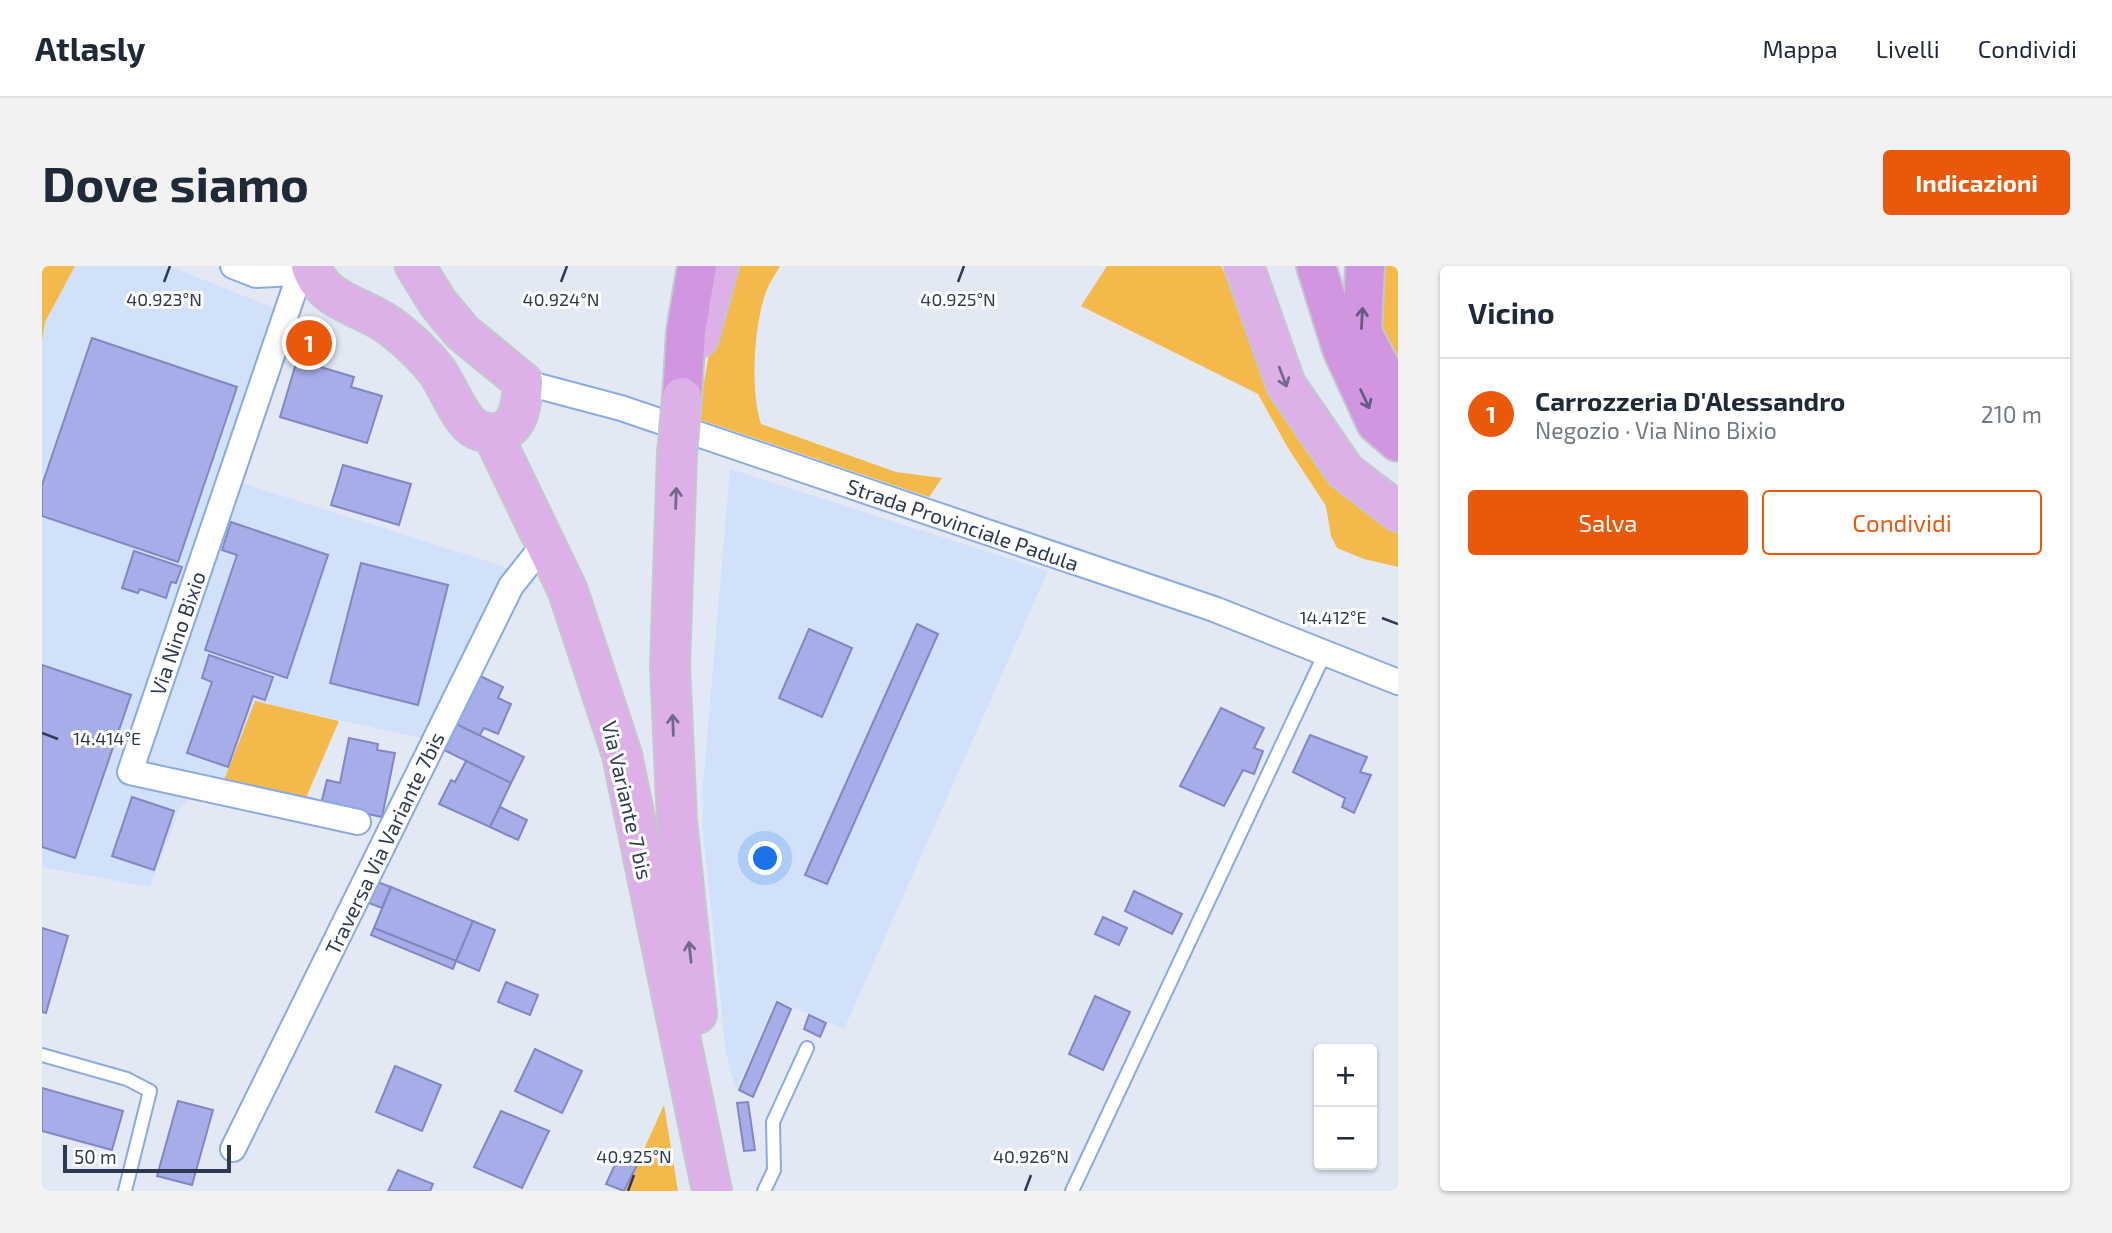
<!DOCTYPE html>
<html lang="it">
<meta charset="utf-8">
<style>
:root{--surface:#fff;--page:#f2f2f3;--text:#1f2937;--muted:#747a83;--line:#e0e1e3;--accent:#ea580c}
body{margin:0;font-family:"Exo 2",sans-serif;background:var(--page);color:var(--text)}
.controls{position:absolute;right:21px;bottom:21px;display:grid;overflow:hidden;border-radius:7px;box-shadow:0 2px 5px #0004}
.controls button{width:63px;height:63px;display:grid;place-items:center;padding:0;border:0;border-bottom:2px solid var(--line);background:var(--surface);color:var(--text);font:35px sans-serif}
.scale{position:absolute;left:21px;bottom:18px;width:168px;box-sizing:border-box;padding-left:7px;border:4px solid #2d3a51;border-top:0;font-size:19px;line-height:24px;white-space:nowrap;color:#2d3a51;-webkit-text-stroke:5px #fff;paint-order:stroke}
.you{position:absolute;left:724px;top:593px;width:24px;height:24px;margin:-18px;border:5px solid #fff;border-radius:50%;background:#1a73e8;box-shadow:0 0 0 10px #1a73e833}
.badge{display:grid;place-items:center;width:46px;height:46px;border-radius:50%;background:var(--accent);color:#fff;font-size:23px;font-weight:700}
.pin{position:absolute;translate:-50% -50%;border:4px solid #fff;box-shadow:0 2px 7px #0006}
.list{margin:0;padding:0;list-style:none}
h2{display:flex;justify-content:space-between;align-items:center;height:91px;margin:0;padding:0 28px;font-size:30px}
h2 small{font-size:23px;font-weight:400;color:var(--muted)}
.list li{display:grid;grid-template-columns:46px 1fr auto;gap:21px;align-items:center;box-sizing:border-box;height:112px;padding:0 28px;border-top:2px solid var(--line)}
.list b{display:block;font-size:26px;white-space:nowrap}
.list p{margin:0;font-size:23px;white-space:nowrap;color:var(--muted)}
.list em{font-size:23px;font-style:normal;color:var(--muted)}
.actions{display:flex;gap:14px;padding:21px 28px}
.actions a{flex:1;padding:16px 0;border:2px solid var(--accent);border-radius:7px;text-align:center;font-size:24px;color:var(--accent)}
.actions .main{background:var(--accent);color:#fff}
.map{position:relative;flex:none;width:1356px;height:925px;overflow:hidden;border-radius:7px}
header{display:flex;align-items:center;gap:42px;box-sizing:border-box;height:98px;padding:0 35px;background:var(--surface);border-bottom:2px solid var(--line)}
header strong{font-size:33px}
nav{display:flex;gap:38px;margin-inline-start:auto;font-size:24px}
.intro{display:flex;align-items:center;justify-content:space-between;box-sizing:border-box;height:168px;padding:0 42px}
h1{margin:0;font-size:49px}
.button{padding:18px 32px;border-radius:7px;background:var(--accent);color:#fff;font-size:24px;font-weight:700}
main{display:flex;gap:42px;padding:0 42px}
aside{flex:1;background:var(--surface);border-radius:7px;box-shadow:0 2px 5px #0004}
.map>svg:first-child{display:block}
.built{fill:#d1e1fa}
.green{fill:#f3b94b}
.building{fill:#a7ade9;stroke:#8287c1;stroke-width:2}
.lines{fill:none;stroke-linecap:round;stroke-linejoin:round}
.service-casing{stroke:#8aaae0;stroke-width:16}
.minor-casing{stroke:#8aaae0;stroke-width:28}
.primary-casing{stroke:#c4c8ce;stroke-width:42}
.trunk-casing{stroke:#c4c8ce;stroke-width:42}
.service{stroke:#fff;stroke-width:12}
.minor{stroke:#fff;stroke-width:24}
.primary{stroke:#ddb0e8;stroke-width:38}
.trunk{stroke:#d296e0;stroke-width:38}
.primary-bridge-casing{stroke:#c4c8ce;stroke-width:42;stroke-linecap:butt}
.primary-bridge{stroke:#ddb0e8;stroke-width:38}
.oneway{stroke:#675a83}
.oneway2{stroke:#73698d}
.ticks{fill:none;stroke:#2d3a51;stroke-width:2.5}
.labels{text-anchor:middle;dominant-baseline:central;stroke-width:6;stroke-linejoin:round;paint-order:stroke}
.street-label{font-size:21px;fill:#2d3a51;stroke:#fff}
.ticks-label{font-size:18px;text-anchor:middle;fill:#2d3a51;stroke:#fff;stroke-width:6;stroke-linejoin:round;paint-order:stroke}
</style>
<header>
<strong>Atlasly</strong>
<nav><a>Mappa</a><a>Livelli</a><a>Condividi</a></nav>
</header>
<div class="intro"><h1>Dove siamo</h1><a class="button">Indicazioni</a></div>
<main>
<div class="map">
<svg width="1356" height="925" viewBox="0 0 1356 925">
<rect width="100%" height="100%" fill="#e2e9f5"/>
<!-- built -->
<g class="built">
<polygon points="33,0 127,0 247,48 190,214 467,302 387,474 213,435 174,537 149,531 138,542 108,621 0,601 0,75 3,56"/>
<polygon points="688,203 1006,305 802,763 734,734 694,824 684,787 660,558 661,519"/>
</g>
<!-- green -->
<g class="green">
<polygon points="0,0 33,0 3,56 0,75"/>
<path d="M696,0h42c-5,9 -12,19 -15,29 -11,32 -15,96 -4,129l135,48 46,6 -13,19 -231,-78 10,-60 26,-85z"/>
<polygon points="1065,0 1179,0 1201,44 1350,262 1356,266 1356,301 1322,293 1295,282 1289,270 1284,240 1246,182 1216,128 1039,40"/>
<polygon points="1333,0 1356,0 1356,113 1347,99 1329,26"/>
<polygon points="213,435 297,455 263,534 181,517"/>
<polygon points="622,839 636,925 583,925"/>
</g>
<!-- building -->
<g class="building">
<polygon points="50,72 195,121 136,296 0,250 0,219"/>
<polygon points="255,94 312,111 309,121 340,130 325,177 238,151"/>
<polygon points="301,199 369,218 357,259 289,239"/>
<polygon points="189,256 286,289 245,412 163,384 195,289 180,284"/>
<polygon points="92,285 140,301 134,317 129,316 124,332 98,323 96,327 80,322"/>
<polygon points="319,297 406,319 376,439 288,417"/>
<polygon points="875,358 896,368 785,618 763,609"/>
<polygon points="767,363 810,382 780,451 737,432"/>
<polygon points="167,389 231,411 223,434 211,430 186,501 145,487 170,416 160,412"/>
<polygon points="0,399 89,429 33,592 0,581"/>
<polygon points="436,409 461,421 456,432 469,438 456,468 442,462 437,470 412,457"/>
<polygon points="1179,442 1222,462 1212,482 1221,485 1212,508 1201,504 1182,540 1138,520"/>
<polygon points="412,457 482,491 469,517 400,483"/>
<polygon points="1268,469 1325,491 1318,506 1329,509 1312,547 1300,541 1303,532 1251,506"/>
<polygon points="307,472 336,478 335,484 353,487 340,551 279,538 285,514 298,517"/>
<polygon points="424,495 469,517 448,561 397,538 409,514 413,516"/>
<polygon points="90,531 132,545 112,604 70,590"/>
<polygon points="458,541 485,554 476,574 448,561"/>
<polygon points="333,615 349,621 340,642 324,636"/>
<polygon points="349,621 431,655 414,695 332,662"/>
<polygon points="1092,625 1140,648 1130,668 1083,645"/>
<polygon points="1061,651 1085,662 1077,679 1053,668"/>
<polygon points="431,655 453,664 437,705 414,695"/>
<polygon points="0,662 26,670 4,747 0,746"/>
<polygon points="332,662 414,695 411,703 329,669"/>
<polygon points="464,716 496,729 488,749 456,736"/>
<polygon points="1053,730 1088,746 1061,804 1027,788"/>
<polygon points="735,736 749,743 711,831 697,824"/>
<polygon points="767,749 784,757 778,771 762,763"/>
<polygon points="493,783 540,805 520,847 473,825"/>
<polygon points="353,800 399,819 380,865 334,846"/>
<polygon points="0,822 81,845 70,884 0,865"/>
<polygon points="136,835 171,844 150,919 115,910"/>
<polygon points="706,836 713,884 702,885 695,837"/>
<polygon points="459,845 507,865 480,922 432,901"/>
<polygon points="577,890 595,899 582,925 564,918"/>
<polygon points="356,904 391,918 388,925 346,925"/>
</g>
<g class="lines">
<defs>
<g id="service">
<polyline points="0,789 85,813 108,825 83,925"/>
<polyline points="722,925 732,904 731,856 765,782"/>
<polyline points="1030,925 1283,387"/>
</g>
<g id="minor">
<polyline points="191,0 214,9 271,6"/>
<polyline points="258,7 88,506 316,556"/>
<polyline points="481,116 579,142 1172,343 1356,416"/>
<polyline points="191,883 469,320 503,277"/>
</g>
<g id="primary">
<path d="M269,0c12,38 55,40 83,63 14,11 31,27 42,41 12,16 22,47 38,58 6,4 14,5 21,5 25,-2 27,-31 28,-51l-61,-50 -24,-29 -23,-37"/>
<polyline points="1202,0 1244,119 1303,205 1356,246"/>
<polyline points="657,72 677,0"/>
<polyline points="450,167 526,325 580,489 670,925"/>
<polyline points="635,188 628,400 635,554 655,748"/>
</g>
<g id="trunk">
<polyline points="1274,0 1300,83 1334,157 1356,176"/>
<polyline points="1323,0 1320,66 1356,135"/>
<polyline points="640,131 644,65 655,0"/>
</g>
</defs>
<!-- service casing -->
<use href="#service" class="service-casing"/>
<!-- minor casing -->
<use href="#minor" class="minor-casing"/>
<!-- primary casing -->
<use href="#primary" class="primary-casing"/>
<!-- trunk casing -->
<use href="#trunk" class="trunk-casing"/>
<!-- service -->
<use href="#service" class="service"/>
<!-- minor -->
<use href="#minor" class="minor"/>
<!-- primary -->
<use href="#primary" class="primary"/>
<!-- trunk -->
<use href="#trunk" class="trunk"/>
<defs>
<polyline id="primary-bridge" points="635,188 640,131"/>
</defs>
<!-- primary-bridge casing -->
<use href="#primary-bridge" class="primary-bridge-casing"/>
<!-- primary-bridge -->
<use href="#primary-bridge" class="primary-bridge"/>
</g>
<!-- one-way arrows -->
<defs><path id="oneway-shaft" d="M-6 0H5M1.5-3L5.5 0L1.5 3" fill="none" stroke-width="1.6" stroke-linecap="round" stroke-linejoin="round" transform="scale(1.75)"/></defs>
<g class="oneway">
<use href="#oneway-shaft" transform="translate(1320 52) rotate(-87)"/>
<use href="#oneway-shaft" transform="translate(1323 133) rotate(65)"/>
</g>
<g class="oneway2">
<use href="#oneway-shaft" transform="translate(1241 111) rotate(69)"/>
<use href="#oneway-shaft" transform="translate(634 232) rotate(-88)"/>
<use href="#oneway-shaft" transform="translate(631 459) rotate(-92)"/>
<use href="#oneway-shaft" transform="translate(648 686) rotate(-96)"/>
</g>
<!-- ticks -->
<path class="ticks" d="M122,16l6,-16M519,16l6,-16M916,16l6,-16M1340,352l16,6M0,467l16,6M586,925l6,-16M983,925l6,-16"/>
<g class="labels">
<!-- street labels -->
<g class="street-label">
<text transform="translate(921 258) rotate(19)">Strada Provinciale Padula</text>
<text transform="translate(135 367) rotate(-71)">Via Nino Bixio</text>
<text transform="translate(586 534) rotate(77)">Via Variante 7 bis</text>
<text transform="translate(342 577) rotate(-64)">Traversa Via Variante 7bis</text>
</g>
</g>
<g class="ticks-label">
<text x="122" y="40">40.923°N</text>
<text x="519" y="40">40.924°N</text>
<text x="916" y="40">40.925°N</text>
<text x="1291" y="358">14.412°E</text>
<text x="65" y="479">14.414°E</text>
<text x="592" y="897">40.925°N</text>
<text x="989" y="897">40.926°N</text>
</g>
</svg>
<div class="controls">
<button>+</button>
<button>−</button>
</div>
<div class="scale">50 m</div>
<div class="you"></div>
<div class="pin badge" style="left:267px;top:77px">1</div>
</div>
<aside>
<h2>Vicino<small></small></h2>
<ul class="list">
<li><span class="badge">1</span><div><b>Carrozzeria D'Alessandro</b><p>Negozio · Via Nino Bixio</p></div><em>210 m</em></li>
</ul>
<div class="actions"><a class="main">Salva</a><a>Condividi</a></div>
</aside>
</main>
